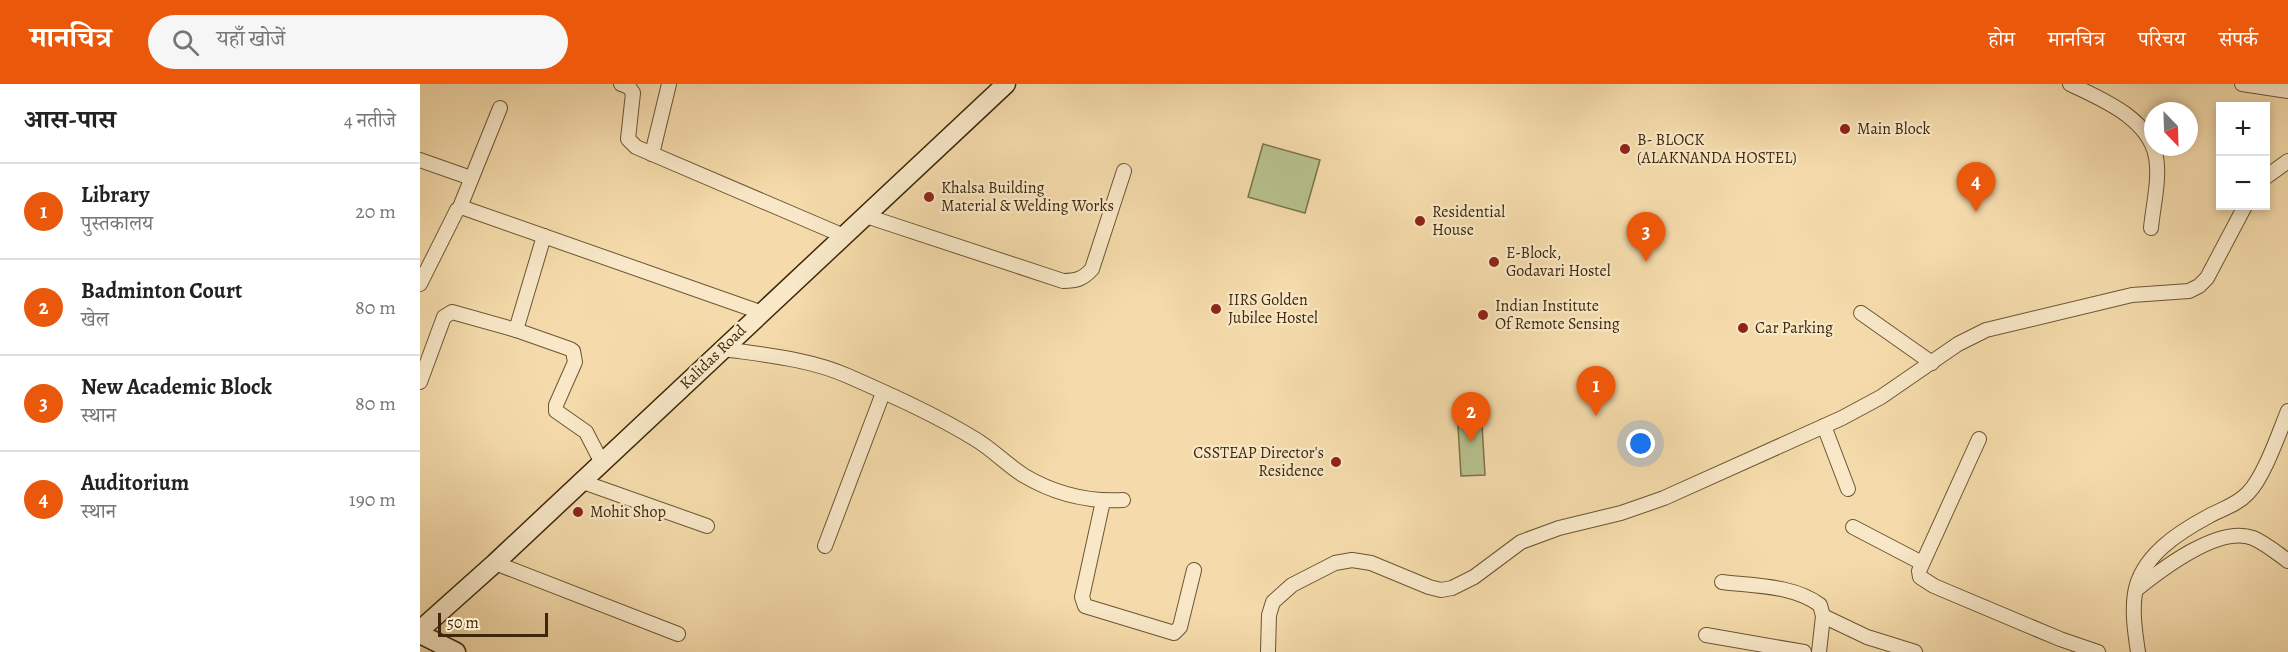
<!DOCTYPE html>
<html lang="hi">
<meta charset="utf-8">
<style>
:root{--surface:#fff;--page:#f6f6f6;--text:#222;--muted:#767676;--line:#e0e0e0;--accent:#ea580c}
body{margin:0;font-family:Alegreya,"Noto Serif Devanagari",serif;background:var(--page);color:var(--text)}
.controls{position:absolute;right:18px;top:18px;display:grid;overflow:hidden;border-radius:0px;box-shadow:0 3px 9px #0003}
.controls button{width:54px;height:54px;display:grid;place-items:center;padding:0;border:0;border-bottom:2px solid var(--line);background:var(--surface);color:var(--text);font:30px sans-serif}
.compass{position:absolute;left:1724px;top:18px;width:54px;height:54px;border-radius:50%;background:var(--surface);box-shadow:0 3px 9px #0003;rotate:157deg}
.scale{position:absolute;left:18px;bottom:15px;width:110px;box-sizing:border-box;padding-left:6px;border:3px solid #3e2809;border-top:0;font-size:16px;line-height:21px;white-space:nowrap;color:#3e2809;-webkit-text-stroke:4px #f8e8c8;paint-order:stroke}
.you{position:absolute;left:1221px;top:360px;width:21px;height:21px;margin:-15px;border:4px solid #fff;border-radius:50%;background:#1a73e8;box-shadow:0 0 0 9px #1a73e833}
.badge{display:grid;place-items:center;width:39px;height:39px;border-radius:50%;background:var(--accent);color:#fff;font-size:20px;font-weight:700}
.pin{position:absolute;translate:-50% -50px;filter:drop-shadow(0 2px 3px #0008)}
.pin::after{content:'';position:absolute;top:32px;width:21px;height:18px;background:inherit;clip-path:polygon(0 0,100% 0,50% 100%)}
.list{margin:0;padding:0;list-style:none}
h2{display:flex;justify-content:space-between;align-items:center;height:78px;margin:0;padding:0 24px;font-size:26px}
h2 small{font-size:20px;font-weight:400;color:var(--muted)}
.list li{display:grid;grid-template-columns:39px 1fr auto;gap:18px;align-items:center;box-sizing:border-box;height:96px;padding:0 24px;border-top:2px solid var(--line)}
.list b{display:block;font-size:22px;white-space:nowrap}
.list p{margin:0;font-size:20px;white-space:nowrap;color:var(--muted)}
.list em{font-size:20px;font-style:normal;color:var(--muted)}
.icon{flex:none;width:33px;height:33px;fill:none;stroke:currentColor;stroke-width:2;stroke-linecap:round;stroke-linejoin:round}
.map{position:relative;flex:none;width:1868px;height:568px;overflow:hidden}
header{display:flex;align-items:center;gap:36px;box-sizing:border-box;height:84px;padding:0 30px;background:var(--accent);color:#fff}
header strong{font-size:28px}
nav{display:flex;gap:33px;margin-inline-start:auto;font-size:21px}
.search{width:420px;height:54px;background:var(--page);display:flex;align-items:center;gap:15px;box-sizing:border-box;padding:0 21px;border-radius:33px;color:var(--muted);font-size:22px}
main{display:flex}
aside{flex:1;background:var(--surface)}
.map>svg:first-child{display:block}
.green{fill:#b7c18d;stroke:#7a744b;stroke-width:1.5}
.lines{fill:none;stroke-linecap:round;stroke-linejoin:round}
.street-casing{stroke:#6c5532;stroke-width:16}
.secondary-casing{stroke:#3e2809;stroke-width:21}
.street{stroke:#f8e8c8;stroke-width:14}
.secondary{stroke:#f8e8c8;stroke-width:18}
.poi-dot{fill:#8f2418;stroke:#f8e8c8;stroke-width:2}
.labels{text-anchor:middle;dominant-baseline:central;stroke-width:4.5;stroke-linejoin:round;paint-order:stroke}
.poi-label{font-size:16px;fill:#3e2809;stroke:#f8e8c8;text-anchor:start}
.street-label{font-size:16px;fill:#3e2809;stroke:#f8e8c8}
</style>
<header>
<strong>मानचित्र</strong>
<div class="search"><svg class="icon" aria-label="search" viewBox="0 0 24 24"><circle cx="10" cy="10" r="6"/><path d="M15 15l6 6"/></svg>यहाँ खोजें</div>
<nav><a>होम</a><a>मानचित्र</a><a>परिचय</a><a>संपर्क</a></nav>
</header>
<main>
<aside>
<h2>आस-पास<small>4 नतीजे</small></h2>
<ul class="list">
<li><span class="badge">1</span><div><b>Library</b><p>पुस्तकालय</p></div><em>20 m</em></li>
<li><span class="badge">2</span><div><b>Badminton Court</b><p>खेल</p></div><em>80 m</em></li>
<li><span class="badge">3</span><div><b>New Academic Block</b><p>स्थान</p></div><em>80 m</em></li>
<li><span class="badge">4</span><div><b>Auditorium</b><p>स्थान</p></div><em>190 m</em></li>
</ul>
</aside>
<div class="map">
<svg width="1868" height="568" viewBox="0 0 1868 568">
<rect width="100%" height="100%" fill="#f5dbab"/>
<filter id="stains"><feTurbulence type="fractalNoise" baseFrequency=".00333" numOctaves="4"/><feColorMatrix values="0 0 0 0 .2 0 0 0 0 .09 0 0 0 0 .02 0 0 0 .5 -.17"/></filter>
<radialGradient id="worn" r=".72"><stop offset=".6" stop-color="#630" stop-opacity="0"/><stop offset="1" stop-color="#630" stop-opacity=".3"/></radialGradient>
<!-- green -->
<g class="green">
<polygon points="843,60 900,76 885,129 828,113"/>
<polygon points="1061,324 1065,391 1041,392 1037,326"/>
</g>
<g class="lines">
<defs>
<g id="street">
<polyline points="201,0 209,3 213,9 208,55 216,63 424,152"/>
<path d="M1650,0c31,15 79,34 86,73 4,22 -3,49 -5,71"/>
<polyline points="1822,0 1868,7"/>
<polyline points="232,70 249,0"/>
<polyline points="0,76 51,94"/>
<polyline points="1846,93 1868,77"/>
<polyline points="40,123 80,24"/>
<path d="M446,132l197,65c13,0 20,-2 29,-12l32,-98"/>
<polyline points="0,200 37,126 41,123 340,228"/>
<polyline points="1441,229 1512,279"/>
<polyline points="96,246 124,152"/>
<path d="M304,265c41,6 86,10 124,27 43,19 88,39 127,63 17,10 31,25 48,36 30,18 65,27 100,25"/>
<polyline points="0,298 24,233 32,228 96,246 150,265 153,267 155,278 136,321 136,327 166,348 181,377"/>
<polyline points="1404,342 1428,405"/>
<polyline points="1559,355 1499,487 1500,493 1514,502 1640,555 1678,568"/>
<polyline points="160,397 287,442"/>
<polyline points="683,417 662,513 665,522 754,549 760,543 774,486"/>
<polyline points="1433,443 1502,479"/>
<polyline points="405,462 463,309"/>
<polyline points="75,479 258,550"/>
<path d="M1302,498c32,4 71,3 98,23l3,11 -4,36"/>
<path d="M1717,505c25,-20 82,-64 116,-51 12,5 24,15 35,23"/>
<polyline points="1403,532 1447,553 1495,568"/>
<polyline points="1286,551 1384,568"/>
<polyline points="848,568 849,531 853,518 872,501 915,479 932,476 951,479 1009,503 1021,506 1032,504 1054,493 1101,458 1139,444 1201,429 1244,414 1422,334 1461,313 1538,260 1566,246 1712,211 1769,207 1779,202 1787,194 1825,122"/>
<path d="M1718,568c-3,-20 -6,-40 -3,-59 6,-37 44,-61 74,-77 13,-7 28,-11 39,-23 16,-16 31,-60 40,-82"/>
</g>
<g id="secondary">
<polyline points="0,546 75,479 586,0"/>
<polyline points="0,550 36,568"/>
</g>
</defs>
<!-- street casing -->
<use href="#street" class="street-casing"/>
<!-- secondary casing -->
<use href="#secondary" class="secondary-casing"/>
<!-- street -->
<use href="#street" class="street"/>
<!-- secondary -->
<use href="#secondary" class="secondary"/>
</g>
<!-- markers -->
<g class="poi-dot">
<circle cx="1425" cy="45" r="6"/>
<circle cx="1205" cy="65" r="6"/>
<circle cx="509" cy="113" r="6"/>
<circle cx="1000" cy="137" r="6"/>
<circle cx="1074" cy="178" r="6"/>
<circle cx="796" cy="225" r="6"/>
<circle cx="1063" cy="231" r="6"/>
<circle cx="1323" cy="244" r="6"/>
<circle cx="916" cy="378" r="6"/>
<circle cx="158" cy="428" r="6"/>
</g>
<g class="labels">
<!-- poi labels -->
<g class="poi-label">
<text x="1437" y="45">Main Block</text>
<text x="1217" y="56">B- BLOCK<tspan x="1217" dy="18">(ALAKNANDA HOSTEL)</tspan></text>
<text x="521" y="104">Khalsa Building<tspan x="521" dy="18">Material &amp; Welding Works</tspan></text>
<text x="1012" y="128">Residential<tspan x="1012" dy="18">House</tspan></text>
<text x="1086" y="169">E-Block,<tspan x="1086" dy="18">Godavari Hostel</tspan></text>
<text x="808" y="216">IIRS Golden<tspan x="808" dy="18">Jubilee Hostel</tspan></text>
<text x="1075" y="222">Indian Institute<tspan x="1075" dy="18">Of Remote Sensing</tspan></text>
<text x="1335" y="244">Car Parking</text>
<text x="904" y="369" text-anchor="end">CSSTEAP Director's<tspan x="904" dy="18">Residence</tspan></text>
<text x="170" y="428">Mohit Shop</text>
</g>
<!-- street labels -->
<g class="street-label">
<text transform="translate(293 273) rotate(-44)">Kalidas Road</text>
</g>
</g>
<rect width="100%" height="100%" filter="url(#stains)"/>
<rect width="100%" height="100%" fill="url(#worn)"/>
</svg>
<div class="controls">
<button>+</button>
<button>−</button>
</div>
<svg class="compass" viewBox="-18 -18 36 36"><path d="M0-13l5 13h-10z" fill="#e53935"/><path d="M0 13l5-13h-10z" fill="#767676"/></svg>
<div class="scale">50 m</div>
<div class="you"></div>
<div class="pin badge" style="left:1176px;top:332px">1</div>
<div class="pin badge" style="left:1051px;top:358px">2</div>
<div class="pin badge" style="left:1226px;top:178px">3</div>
<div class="pin badge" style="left:1556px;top:128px">4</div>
</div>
</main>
